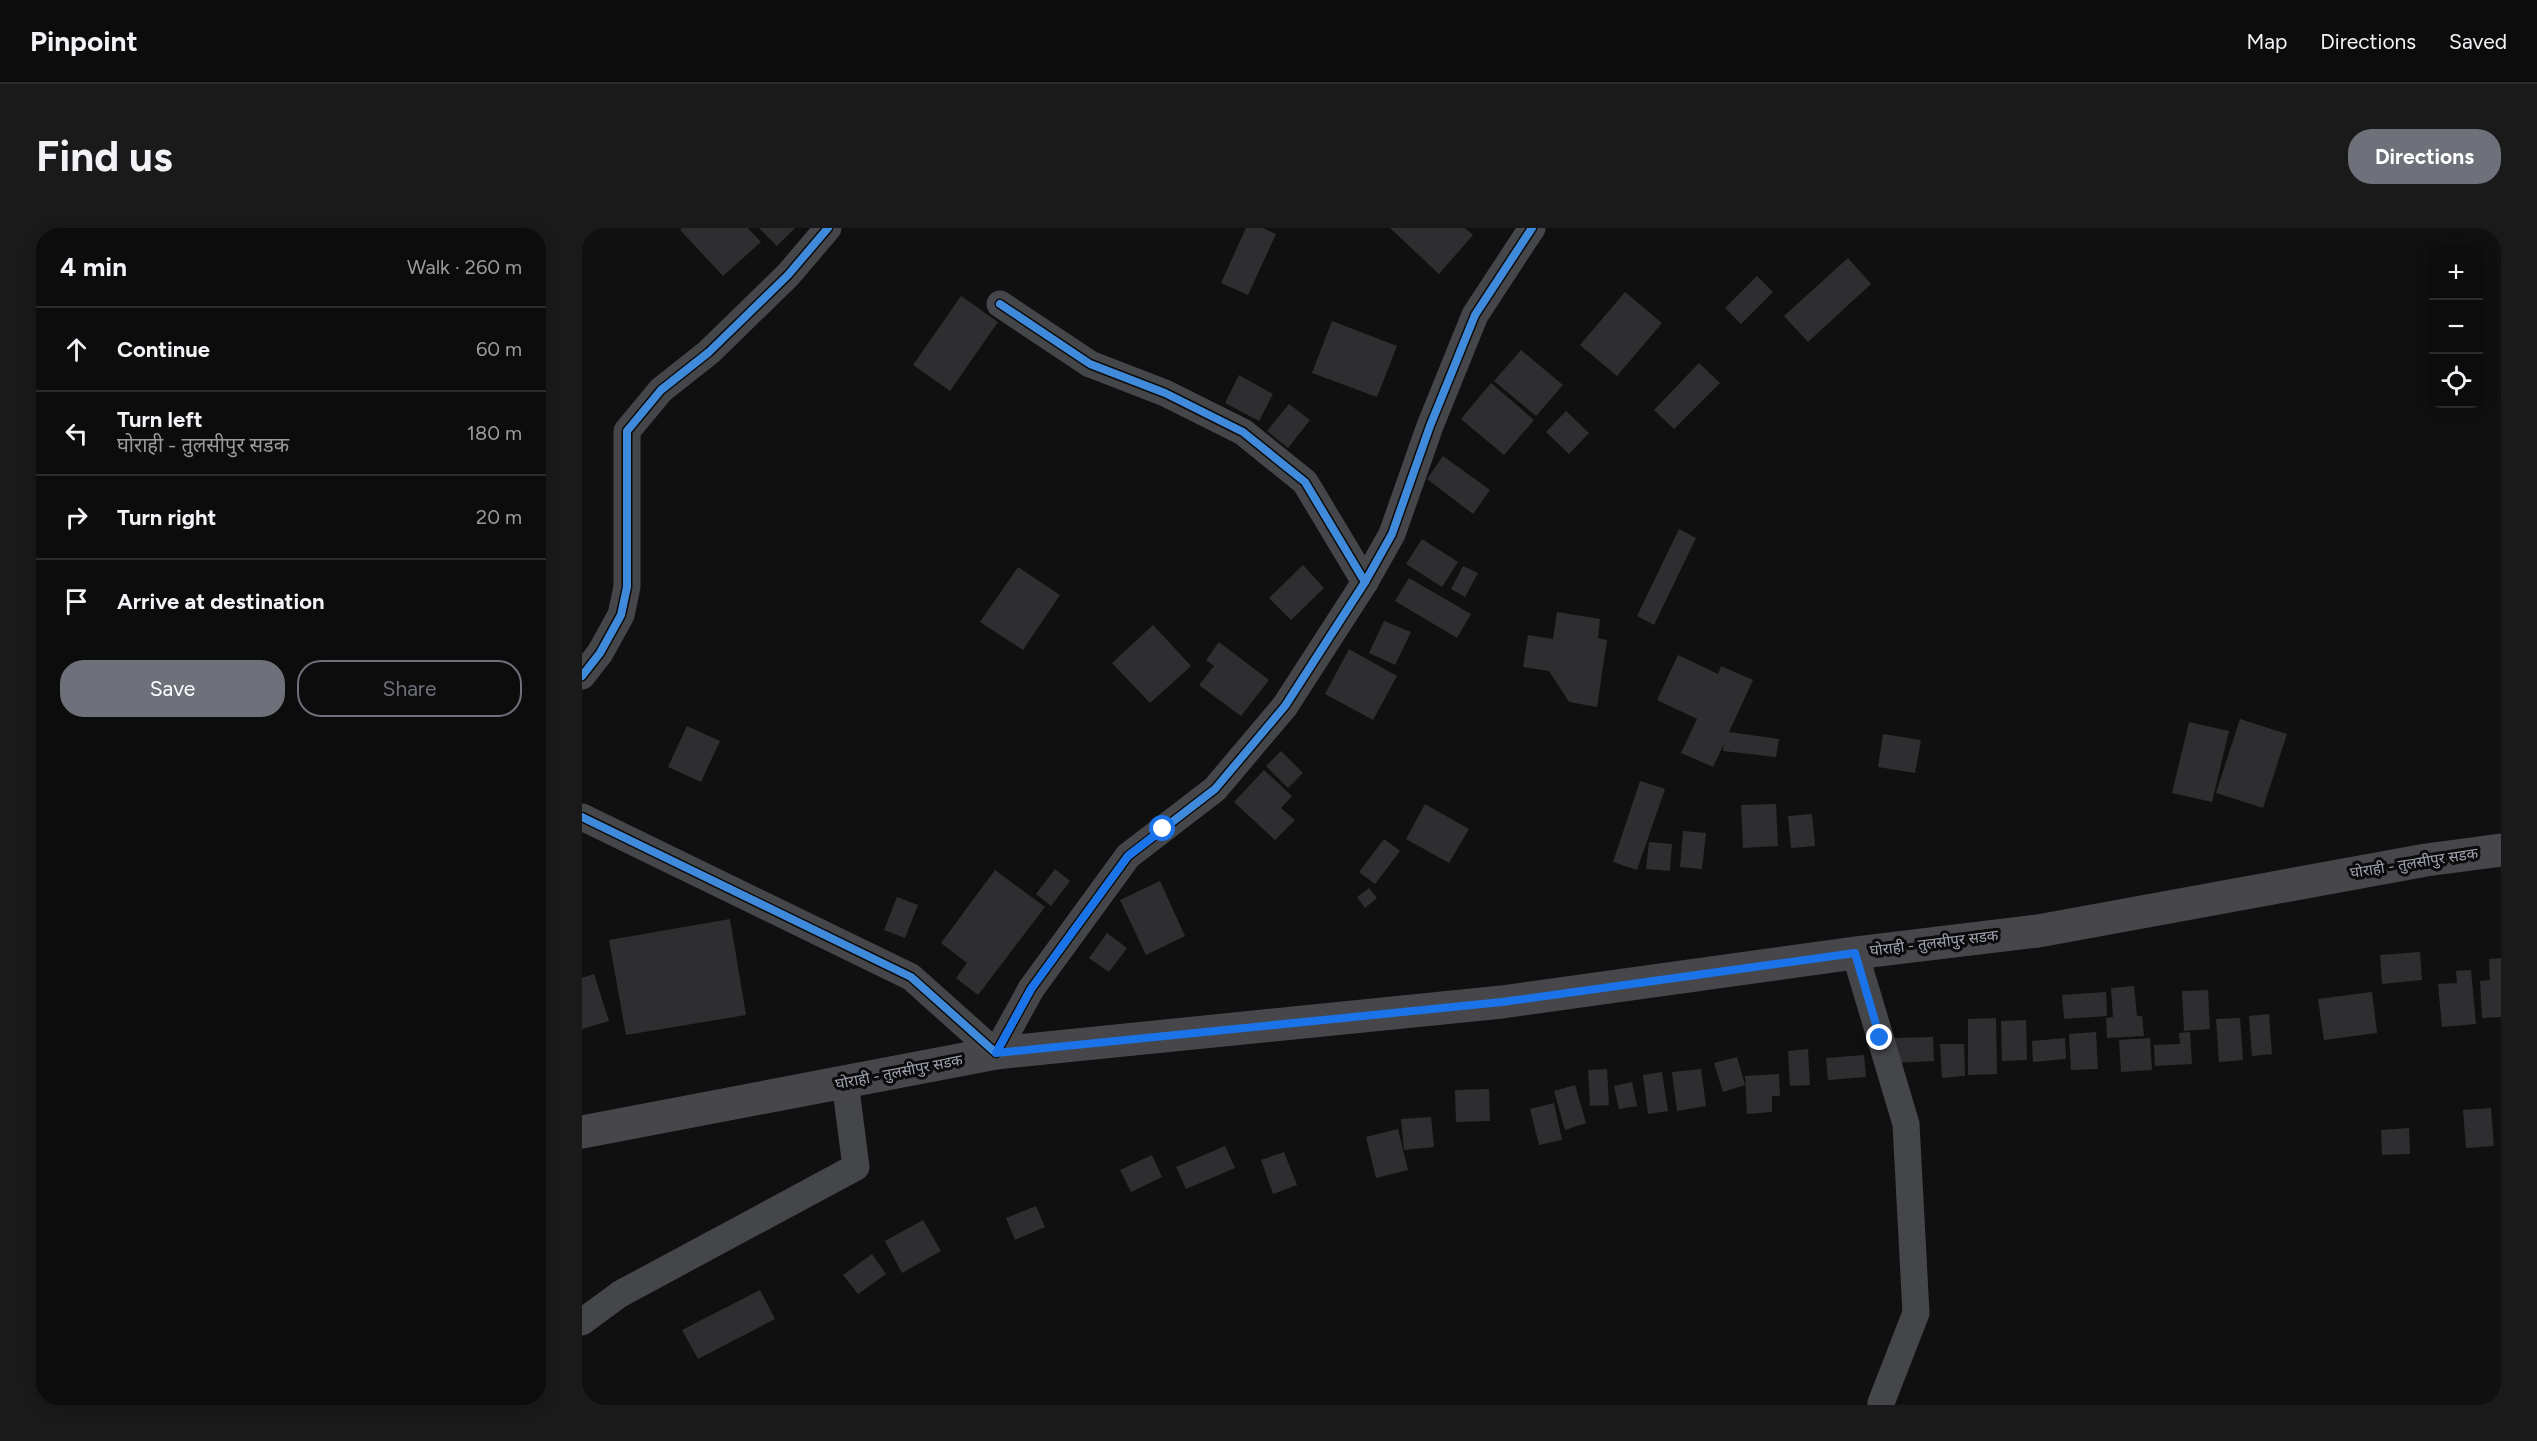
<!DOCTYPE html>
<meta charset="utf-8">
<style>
:root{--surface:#0c0c0d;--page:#1a1a1b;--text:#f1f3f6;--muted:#9a9b9d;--line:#2c2c2e;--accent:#6e707a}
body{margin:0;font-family:Figtree,"Noto Sans Devanagari",sans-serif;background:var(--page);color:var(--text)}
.controls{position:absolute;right:18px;top:18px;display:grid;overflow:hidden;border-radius:12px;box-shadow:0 3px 15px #0003}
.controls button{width:54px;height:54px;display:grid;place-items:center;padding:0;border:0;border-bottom:2px solid var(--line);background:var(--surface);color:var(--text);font:30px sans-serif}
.stop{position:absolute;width:18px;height:18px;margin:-14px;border:4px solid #1a73e8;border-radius:50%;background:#fff}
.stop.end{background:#1a73e8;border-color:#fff;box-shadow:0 2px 6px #0008}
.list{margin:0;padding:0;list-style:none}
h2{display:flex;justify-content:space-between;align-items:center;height:78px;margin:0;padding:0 24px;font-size:26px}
h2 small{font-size:20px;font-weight:400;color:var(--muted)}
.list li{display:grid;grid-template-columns:39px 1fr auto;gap:18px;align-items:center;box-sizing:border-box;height:84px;padding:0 24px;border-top:2px solid var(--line)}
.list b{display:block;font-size:22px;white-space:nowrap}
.list p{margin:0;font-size:20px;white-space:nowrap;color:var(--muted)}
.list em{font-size:20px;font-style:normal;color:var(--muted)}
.actions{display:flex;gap:12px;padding:18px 24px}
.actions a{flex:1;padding:14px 0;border:2px solid var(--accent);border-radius:24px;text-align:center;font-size:21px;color:var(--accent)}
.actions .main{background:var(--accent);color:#fff}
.icon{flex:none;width:33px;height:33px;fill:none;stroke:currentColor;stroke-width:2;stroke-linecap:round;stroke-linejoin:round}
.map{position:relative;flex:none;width:1919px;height:1177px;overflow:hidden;border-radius:24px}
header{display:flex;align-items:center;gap:36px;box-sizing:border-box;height:84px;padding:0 30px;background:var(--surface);border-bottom:2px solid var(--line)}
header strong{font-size:28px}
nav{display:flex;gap:33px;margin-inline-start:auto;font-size:21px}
.intro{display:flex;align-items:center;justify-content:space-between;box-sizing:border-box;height:144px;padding:0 36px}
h1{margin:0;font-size:42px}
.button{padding:15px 27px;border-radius:24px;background:var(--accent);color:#fff;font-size:21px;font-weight:700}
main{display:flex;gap:36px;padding:0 36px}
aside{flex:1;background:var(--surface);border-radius:24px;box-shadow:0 3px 15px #0003}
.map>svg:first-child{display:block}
.building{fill:#2e2e30}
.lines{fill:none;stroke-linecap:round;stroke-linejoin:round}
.street{stroke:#454649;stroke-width:27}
.primary{stroke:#47474b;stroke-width:33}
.cycleway-casing{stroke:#0b0b0c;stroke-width:11}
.cycleway{stroke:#408adc;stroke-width:8}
.route{stroke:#1a73e8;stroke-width:8}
.labels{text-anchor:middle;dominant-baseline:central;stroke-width:6;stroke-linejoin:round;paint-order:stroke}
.street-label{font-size:15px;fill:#a1a4b2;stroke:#0b0b0c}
</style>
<header>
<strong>Pinpoint</strong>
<nav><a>Map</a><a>Directions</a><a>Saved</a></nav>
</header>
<div class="intro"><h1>Find us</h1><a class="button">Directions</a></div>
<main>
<aside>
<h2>4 min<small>Walk · 260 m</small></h2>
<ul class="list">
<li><svg class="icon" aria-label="ahead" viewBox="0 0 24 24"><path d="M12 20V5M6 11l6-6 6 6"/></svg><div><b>Continue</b></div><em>60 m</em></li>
<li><svg class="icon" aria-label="left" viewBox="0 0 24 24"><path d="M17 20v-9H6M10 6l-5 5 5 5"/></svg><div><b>Turn left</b><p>घोराही - तुलसीपुर सडक</p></div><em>180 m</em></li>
<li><svg class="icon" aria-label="right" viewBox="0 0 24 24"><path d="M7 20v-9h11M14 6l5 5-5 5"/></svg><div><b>Turn right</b></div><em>20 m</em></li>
<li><svg class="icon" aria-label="arrive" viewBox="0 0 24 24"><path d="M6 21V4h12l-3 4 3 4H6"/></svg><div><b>Arrive at destination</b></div></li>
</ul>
<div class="actions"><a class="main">Save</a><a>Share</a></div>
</aside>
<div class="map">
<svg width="1919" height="1177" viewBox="0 0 1919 1177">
<rect width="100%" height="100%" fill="#101011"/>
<!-- building -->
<g class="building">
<polygon points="100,0 166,0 179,14 141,48 98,2"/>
<polygon points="177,0 213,0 195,18"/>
<polygon points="664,0 681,0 694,6 666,67 639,55"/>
<polygon points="808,0 883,0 891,7 857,46"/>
<polygon points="1266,30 1289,56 1226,114 1202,88"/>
<polygon points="1175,48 1191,64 1159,96 1143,80"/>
<polygon points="1043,64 1080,95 1035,148 998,117"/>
<polygon points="379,68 416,94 368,163 331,137"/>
<polygon points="750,93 815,118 795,169 730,145"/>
<polygon points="939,122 981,157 954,188 912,153"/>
<polygon points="1117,135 1138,155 1092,201 1072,182"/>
<polygon points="657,147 691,166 677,193 643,175"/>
<polygon points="909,155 952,192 922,227 879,191"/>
<polygon points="707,176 728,192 706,220 685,203"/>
<polygon points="984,183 1007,205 987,226 964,204"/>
<polygon points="861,228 908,262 891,286 845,251"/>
<polygon points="1097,301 1114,310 1072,397 1055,388"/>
<polygon points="840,311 876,334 860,359 824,336"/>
<polygon points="721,337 742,360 709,392 687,370"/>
<polygon points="881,338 896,345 883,369 869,361"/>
<polygon points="436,339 478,367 441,422 398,394"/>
<polygon points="827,350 889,386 875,410 813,373"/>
<polygon points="975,384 1018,391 1016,410 1025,412 1015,479 987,474 967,443 941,439 946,407 971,411"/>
<polygon points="802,393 829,404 813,437 787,425"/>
<polygon points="571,397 609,438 568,475 530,435"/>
<polygon points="637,414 687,452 659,488 617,457 632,438 624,432"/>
<polygon points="767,421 815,448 791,492 743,466"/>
<polygon points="1096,427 1136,446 1139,438 1171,452 1147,504 1197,511 1194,529 1141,523 1142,516 1131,539 1099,525 1115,491 1075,472"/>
<polygon points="1658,491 1705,506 1681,580 1634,565"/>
<polygon points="1607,494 1647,503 1630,574 1590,565"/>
<polygon points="105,498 138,513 119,554 86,539"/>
<polygon points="1301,506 1339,512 1333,545 1296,539"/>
<polygon points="699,523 721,545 706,560 684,538"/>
<polygon points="682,542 710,568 699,580 713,592 693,612 652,574"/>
<polygon points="1058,553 1083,561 1055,642 1031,634"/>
<polygon points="843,576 887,601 867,635 824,611"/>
<polygon points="1194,576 1196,618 1161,620 1159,577"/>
<polygon points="1230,586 1233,618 1209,620 1206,588"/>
<polygon points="1101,603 1124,605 1120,641 1098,639"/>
<polygon points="802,611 818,623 793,656 777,644"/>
<polygon points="1067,614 1090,616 1088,643 1064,641"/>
<polygon points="473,641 488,653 469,678 454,666"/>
<polygon points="413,642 463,679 396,767 374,750 385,735 359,715"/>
<polygon points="578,653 603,708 564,727 538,672"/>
<polygon points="787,660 795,670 783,680 775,669"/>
<polygon points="315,669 336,677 323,710 302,702"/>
<polygon points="148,691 164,787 44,807 27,712"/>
<polygon points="525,705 545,720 527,744 507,730"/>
<polygon points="1838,724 1840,752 1800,756 1798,727"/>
<polygon points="1919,730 1919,789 1900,790 1898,753 1908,752 1907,731"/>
<polygon points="1889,742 1894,796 1860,799 1856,756 1875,755 1874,743"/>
<polygon points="12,746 27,793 0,801 0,750"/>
<polygon points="1552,758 1555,788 1560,788 1562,808 1525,810 1524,790 1531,789 1529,760"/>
<polygon points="1626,762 1628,801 1602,803 1600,763"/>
<polygon points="1524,764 1525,788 1482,791 1480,767"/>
<polygon points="1790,764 1795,805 1742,812 1736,771"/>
<polygon points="1687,786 1690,826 1670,828 1667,788"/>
<polygon points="1414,790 1415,846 1386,847 1386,791"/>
<polygon points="1658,790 1661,832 1637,834 1634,791"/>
<polygon points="1444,792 1445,832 1420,833 1419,793"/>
<polygon points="1514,804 1516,841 1489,842 1487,806"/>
<polygon points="1608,804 1610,836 1573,838 1572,817 1598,816 1597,805"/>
<polygon points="1351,809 1352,833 1311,835 1310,810"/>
<polygon points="1483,810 1484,831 1451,834 1450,813"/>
<polygon points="1568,810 1570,842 1539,844 1537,812"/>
<polygon points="1358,816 1382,816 1383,848 1360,850"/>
<polygon points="1226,821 1228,857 1208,858 1206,823"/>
<polygon points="1282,827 1284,849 1246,852 1244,830"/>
<polygon points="1155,829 1163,857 1141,864 1132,835"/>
<polygon points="1025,841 1027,877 1008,878 1006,842"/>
<polygon points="1119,841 1124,878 1095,883 1090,844"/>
<polygon points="1080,844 1086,883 1066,886 1061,847"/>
<polygon points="1197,846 1198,868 1190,868 1190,884 1165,886 1163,848"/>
<polygon points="1050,854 1055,878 1037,881 1032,858"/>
<polygon points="993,857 1004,895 983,902 972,863"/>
<polygon points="907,861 908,893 874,894 873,862"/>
<polygon points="972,875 980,912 957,917 948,881"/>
<polygon points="1909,880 1912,918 1884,920 1881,882"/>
<polygon points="849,889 852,919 822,922 819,891"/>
<polygon points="1827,900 1828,926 1800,927 1799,902"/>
<polygon points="816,901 826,942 794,950 784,909"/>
<polygon points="643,918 653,940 604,961 594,939"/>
<polygon points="702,924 715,957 691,966 679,932"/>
<polygon points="570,927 580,949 549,964 538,942"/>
<polygon points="454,978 463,999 433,1012 424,990"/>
<polygon points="341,992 359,1023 320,1045 303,1013"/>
<polygon points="290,1026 304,1046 276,1066 261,1047"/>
<polygon points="178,1062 193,1091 116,1131 100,1102"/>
</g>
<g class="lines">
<!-- street -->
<g class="street">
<polyline points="418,76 508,136 583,165 661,204 723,254 783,354"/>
<polyline points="0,448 18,425 39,387 45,359 45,203 79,162 127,124 206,47 246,0"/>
<polyline points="0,589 329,749 414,825 449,761 546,628 633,561 703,478 783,354 810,306 848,198 893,87 950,0"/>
<polyline points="1273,725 1324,896 1334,1085 1299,1175"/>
<polyline points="0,1094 38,1066 274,939 263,854"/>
</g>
<!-- primary -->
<polyline class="primary" points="0,904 414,825 920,774 1273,725 1456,703 1844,632 1919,622"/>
<defs>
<g id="cycleway">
<polyline points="418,76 508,136 583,165 661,204 723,254 783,354"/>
<polyline points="0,448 18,425 39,387 45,359 45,203 79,162 127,124 206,47 246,0"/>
<polyline points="0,589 329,749 414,825 449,761 546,628 633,561 703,478 783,354 810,306 848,198 893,87 950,0"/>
</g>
</defs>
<!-- cycleway casing -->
<use href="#cycleway" class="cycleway-casing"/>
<!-- cycleway -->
<use href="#cycleway" class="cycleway"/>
</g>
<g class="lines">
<!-- route -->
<polyline class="route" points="581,601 546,628 449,761 414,825 920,774 1273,725 1298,810"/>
</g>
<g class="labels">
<!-- street labels -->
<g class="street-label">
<text transform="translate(1832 635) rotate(-9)">घोराही - तुलसीपुर सडक</text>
<text transform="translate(1352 715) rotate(-7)">घोराही - तुलसीपुर सडक</text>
<text transform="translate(317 844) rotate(-11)">घोराही - तुलसीपुर सडक</text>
</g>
</g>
</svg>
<div class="controls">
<button>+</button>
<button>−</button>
<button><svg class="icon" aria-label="locate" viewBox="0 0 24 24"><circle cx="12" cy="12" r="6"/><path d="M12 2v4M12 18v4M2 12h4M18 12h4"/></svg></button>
</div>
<div class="stop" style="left:581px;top:601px"></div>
<div class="stop end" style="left:1298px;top:810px"></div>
</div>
</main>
